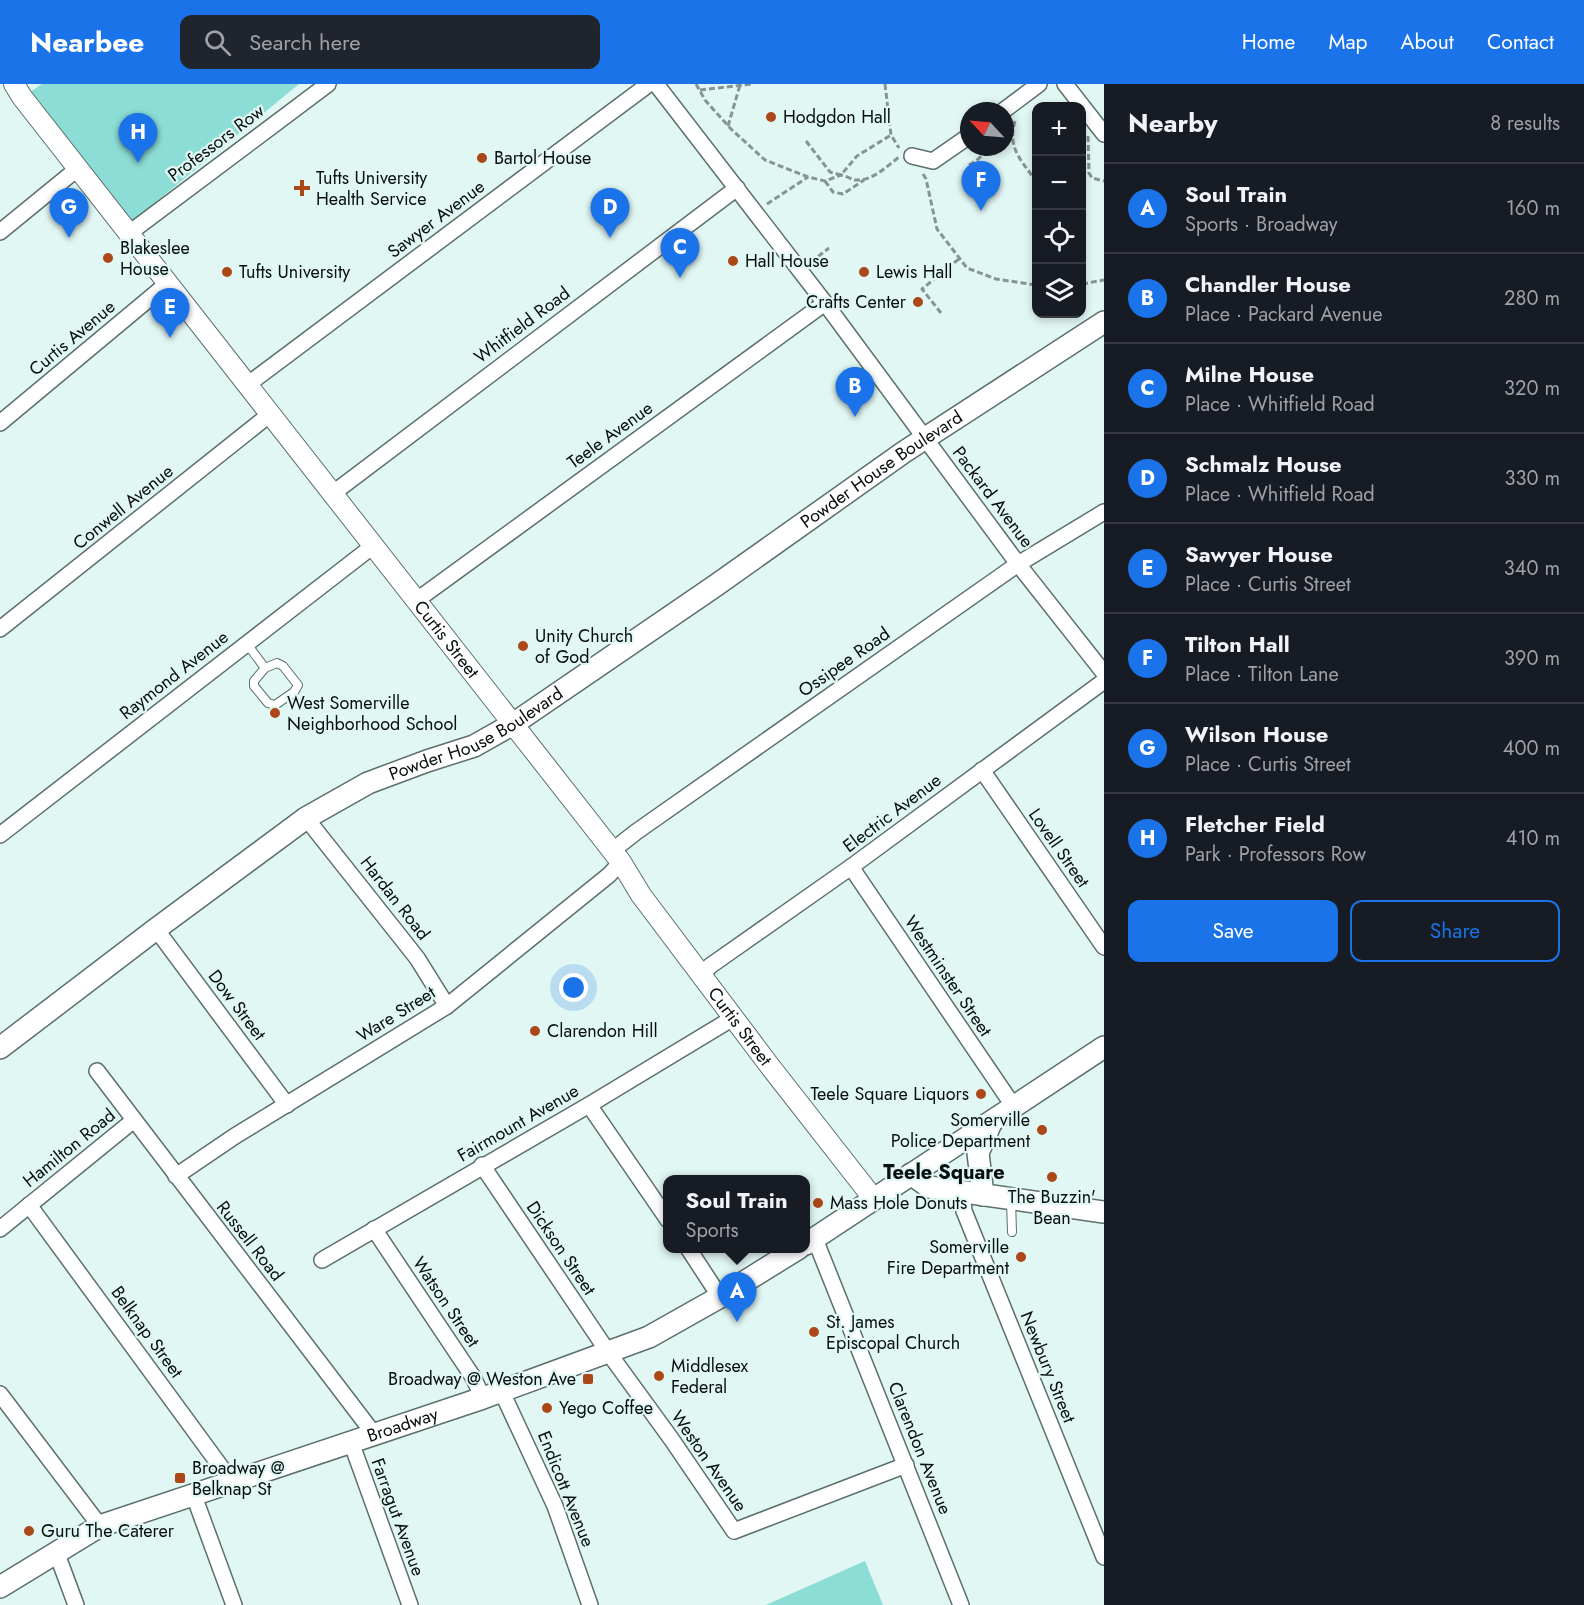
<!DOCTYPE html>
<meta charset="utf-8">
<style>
:root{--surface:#171b24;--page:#20242c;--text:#f1f3f6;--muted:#9ea1a6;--line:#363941;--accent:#1a73e8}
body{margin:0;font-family:Jost,sans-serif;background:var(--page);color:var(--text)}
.controls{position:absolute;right:18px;top:18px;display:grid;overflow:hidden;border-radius:12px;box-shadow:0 3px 9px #0003}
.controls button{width:54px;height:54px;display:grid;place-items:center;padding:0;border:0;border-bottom:2px solid var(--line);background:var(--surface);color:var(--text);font:30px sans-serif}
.compass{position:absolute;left:960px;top:18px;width:54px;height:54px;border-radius:50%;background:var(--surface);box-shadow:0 3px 9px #0003;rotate:296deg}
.you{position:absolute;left:574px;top:904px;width:21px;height:21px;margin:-15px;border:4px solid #fff;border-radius:50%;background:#1a73e8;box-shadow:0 0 0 9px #1a73e833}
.badge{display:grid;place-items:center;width:39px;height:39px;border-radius:50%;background:var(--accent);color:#fff;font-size:20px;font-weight:700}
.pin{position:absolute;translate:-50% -50px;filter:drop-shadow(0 2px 3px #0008)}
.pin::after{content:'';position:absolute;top:32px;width:21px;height:18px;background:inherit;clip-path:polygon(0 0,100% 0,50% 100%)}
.popup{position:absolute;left:663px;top:1091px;width:147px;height:78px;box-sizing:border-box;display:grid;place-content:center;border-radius:12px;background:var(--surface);filter:drop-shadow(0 2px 4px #0005);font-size:20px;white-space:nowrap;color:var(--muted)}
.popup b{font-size:22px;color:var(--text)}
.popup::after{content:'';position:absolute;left:50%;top:100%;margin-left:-12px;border:12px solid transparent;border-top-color:var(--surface)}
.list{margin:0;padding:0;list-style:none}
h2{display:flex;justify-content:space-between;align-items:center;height:78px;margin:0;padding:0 24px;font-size:26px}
h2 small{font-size:20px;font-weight:400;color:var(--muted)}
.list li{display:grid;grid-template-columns:39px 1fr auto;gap:18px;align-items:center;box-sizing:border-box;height:90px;padding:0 24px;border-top:2px solid var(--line)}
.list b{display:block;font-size:22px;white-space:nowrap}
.list p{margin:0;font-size:20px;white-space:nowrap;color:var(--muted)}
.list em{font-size:20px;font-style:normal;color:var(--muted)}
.actions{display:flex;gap:12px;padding:18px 24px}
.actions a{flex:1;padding:14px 0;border:2px solid var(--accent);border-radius:12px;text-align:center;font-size:21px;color:var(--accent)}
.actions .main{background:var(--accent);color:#fff}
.icon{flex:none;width:33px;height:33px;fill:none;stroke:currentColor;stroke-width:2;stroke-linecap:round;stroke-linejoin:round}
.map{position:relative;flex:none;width:1104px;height:1521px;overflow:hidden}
header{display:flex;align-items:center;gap:36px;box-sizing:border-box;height:84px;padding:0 30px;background:var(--accent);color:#fff}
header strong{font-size:28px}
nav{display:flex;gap:33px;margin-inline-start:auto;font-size:21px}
.search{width:420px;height:54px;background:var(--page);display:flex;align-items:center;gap:15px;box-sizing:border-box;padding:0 21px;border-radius:12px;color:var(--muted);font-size:22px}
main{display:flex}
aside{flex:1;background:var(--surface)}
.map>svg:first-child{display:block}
.green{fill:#8cddd6}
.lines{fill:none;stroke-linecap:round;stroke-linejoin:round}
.service-casing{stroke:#5c6f6d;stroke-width:10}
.minor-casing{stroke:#5c6f6d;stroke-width:18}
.tertiary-casing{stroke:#5c6f6d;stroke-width:22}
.secondary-casing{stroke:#5c6f6d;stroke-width:24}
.path{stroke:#859592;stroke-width:3;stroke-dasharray:6 3;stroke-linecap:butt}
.service{stroke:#fff;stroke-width:8}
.minor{stroke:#fff;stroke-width:15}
.tertiary{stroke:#fff;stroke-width:20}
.secondary{stroke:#fff;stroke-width:21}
.poi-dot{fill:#ac471a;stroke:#e1f7f4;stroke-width:2}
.labels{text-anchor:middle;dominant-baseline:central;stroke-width:4.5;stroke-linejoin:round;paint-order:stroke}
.poi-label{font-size:18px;fill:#080f0e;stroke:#e1f7f4;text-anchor:start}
.street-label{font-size:18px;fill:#080f0e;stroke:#e1f7f4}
.neighbourhood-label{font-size:20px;font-weight:bold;fill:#080f0e;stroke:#e1f7f4}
</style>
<header>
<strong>Nearbee</strong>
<div class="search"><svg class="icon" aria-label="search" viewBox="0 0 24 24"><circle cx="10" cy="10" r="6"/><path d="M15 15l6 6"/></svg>Search here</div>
<nav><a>Home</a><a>Map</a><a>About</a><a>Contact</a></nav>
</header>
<main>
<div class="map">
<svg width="1104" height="1521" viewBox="0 0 1104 1521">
<rect width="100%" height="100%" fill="#e1f7f4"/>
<!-- green -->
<g class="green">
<polygon points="42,0 299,0 123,145 22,13"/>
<polygon points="865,1477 883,1521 766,1521"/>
</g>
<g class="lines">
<defs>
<g id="service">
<polyline points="247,560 265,584 277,579 283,582 298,601 294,608 275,621 268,619 254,602 254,597 265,584"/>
<polyline points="1011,1117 1012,1148"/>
</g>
<g id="minor">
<polyline points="656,0 825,219 1018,480 1104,589"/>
<polyline points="1065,0 1104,50"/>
<polyline points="1003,27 1039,0"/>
<polyline points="912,72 933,77 969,52"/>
<polyline points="0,148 77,85"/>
<polyline points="128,150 328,0"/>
<polyline points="247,301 649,0"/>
<polyline points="0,339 168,199"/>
<polyline points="332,410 737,104"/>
<polyline points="417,516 825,219"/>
<polyline points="0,545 269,331"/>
<polyline points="982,686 1104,863"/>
<polyline points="306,734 417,874 447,922"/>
<polyline points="0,751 373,462"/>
<polyline points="612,767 636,748 1018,480 1104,428"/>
<polyline points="851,783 1014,1023"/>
<polyline points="156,845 287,1021"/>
<polyline points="702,891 710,882 851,783 1104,597"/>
<polyline points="97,987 374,1350"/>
<polyline points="589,1021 668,1136"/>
<polyline points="482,1081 608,1268 672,1356 734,1447 906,1381"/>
<polyline points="176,1092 235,1052 447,922 609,791 621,778"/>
<polyline points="962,1107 964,1127 1104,1473"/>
<polyline points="29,1121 232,1398"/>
<polyline points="0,1145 134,1036"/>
<polyline points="374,1145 473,1293 483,1314"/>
<polyline points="815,1155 961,1521"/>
<polyline points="688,1164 720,1213"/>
<polyline points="322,1176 589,1021 733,934"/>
<polyline points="501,1306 555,1422 590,1521"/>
<polyline points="0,1310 100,1442"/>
<polyline points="351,1358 410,1521"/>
<polyline points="194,1412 234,1521"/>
<polyline points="57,1470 76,1521"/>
</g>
<g id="tertiary">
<path id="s1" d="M14,0l8,13 599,765 20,33 128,170 104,133"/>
</g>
<g id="secondary">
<path id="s2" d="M0,964l156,-119 150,-111 62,-35 59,-22 47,-15 39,-22 202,-138 189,-134 200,-130"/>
<polyline points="911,1090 929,1103 1104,1128"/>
<polyline points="983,1111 978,1069 991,1039"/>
<polyline points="806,1160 1104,963"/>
<path id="s3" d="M0,1503l100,-61 383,-128 166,-61 71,-40 79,-49"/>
</g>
</defs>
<!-- service casing -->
<use href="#service" class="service-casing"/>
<!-- minor casing -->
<use href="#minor" class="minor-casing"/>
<!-- tertiary casing -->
<use href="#tertiary" class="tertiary-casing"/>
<!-- secondary casing -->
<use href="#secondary" class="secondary-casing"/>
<!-- path -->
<g class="path">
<path d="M696,0l9,16 26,29 34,31 43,17 17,4 16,-6c5,1 10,4 14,5 18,1 31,-13 44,-23"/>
<polyline points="885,0 891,51 899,64"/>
<polyline points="700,6 752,0"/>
<path d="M1015,37c-8,27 6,39 21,60"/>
<polyline points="728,42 740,1"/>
<polyline points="1005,47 1010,41"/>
<polyline points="1088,52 1089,89 1092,94 1104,97"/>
<polyline points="806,57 830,88 841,91 857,72 891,51"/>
<polyline points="969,81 976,77 991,63"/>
<polyline points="923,90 926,95 937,145 967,184 996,195 1036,201"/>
<polyline points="825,97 833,108 843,110 864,96"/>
<polyline points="767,120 808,93"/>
<polyline points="811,178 829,164"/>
<polyline points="1082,200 1104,196"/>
<polyline points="941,229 922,205 960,174"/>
</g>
<!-- service -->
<use href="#service" class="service"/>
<!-- minor -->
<use href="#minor" class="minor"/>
<!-- tertiary -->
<use href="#tertiary" class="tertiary"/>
<!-- secondary -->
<use href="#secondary" class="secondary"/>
</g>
<!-- markers -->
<g class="poi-dot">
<circle cx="771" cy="33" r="6"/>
<circle cx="482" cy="74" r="6"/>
<path d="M299 95h6v6h6v6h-6v6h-6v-6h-6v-6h6z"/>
<circle cx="108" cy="174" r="6"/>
<circle cx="733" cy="177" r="6"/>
<circle cx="227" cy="188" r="6"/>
<circle cx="864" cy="188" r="6"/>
<circle cx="918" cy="218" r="6"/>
<circle cx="523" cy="562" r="6"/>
<circle cx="275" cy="629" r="6"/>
<circle cx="535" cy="947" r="6"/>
<circle cx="981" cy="1010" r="6"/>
<circle cx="1042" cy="1046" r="6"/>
<circle cx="1052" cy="1093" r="6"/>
<circle cx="818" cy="1119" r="6"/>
<circle cx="1021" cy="1173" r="6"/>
<circle cx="814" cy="1248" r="6"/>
<circle cx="659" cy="1292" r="6"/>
<rect x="582" y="1289" width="12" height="12" rx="3"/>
<circle cx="547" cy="1324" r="6"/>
<rect x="174" y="1388" width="12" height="12" rx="3"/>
<circle cx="29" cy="1447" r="6"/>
</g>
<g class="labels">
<!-- poi labels -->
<g class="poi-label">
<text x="783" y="33">Hodgdon Hall</text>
<text x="494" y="74">Bartol House</text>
<text x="316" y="94">Tufts University<tspan x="316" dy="21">Health Service</tspan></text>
<text x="120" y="164">Blakeslee<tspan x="120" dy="21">House</tspan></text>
<text x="745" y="177">Hall House</text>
<text x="239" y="188">Tufts University</text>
<text x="876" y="188">Lewis Hall</text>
<text x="906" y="218" text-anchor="end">Crafts Center</text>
<text x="535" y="552">Unity Church<tspan x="535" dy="21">of God</tspan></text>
<text x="287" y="619">West Somerville<tspan x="287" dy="21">Neighborhood School</tspan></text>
<text x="547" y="947">Clarendon Hill</text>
<text x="969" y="1010" text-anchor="end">Teele Square Liquors</text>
<text x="1030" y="1036" text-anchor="end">Somerville<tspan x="1030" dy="21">Police Department</tspan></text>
<text x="1052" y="1113" text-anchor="middle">The Buzzin'<tspan x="1052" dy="21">Bean</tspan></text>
<text x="830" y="1119">Mass Hole Donuts</text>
<text x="1009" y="1163" text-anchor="end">Somerville<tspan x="1009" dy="21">Fire Department</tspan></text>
<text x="826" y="1238">St. James<tspan x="826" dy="21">Episcopal Church</tspan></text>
<text x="671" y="1282">Middlesex<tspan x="671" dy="21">Federal</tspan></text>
<text x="576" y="1295" text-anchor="end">Broadway @ Weston Ave</text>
<text x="559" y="1324">Yego Coffee</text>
<text x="192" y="1384">Broadway @<tspan x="192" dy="21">Belknap St</tspan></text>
<text x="41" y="1447">Guru The Caterer</text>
</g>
<!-- street labels -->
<g class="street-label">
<text transform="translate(216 59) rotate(-37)">Professors Row</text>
<text transform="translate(436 135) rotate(-37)">Sawyer Avenue</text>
<text transform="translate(522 241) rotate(-37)">Whitfield Road</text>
<text transform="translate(72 254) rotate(-40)">Curtis Avenue</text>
<text transform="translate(610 351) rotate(-36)">Teele Avenue</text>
<text stroke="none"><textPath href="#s2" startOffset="1059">Powder House Boulevard</textPath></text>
<text transform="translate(993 413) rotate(53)">Packard Avenue</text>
<text transform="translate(123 423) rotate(-39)">Conwell Avenue</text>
<text stroke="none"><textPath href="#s1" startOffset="704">Curtis Street</textPath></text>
<text transform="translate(844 578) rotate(-35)">Ossipee Road</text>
<text transform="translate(174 591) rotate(-38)">Raymond Avenue</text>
<text stroke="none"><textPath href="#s2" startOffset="573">Powder House Boulevard</textPath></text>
<text transform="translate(892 729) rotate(-37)">Electric Avenue</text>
<text transform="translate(1059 764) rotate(55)">Lovell Street</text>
<text transform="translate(395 814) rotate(52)">Hardan Road</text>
<text transform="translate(948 892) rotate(56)">Westminster Street</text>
<text transform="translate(237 921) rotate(53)">Dow Street</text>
<text transform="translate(396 930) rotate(-32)">Ware Street</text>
<text stroke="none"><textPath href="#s1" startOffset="1190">Curtis Street</textPath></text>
<text transform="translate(518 1039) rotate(-30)">Fairmount Avenue</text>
<text transform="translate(69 1064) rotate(-39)">Hamilton Road</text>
<text transform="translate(250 1157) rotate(52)">Russell Road</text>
<text transform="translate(561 1164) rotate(56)">Dickson Street</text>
<text transform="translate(446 1218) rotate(56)">Watson Street</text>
<text transform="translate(147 1248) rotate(54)">Belknap Street</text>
<text transform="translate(1048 1283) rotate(68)">Newbury Street</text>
<text stroke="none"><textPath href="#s3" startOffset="436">Broadway</textPath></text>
<text transform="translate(920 1364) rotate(68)">Clarendon Avenue</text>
<text transform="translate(709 1377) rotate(55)">Weston Avenue</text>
<text transform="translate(566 1405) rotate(68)">Endicott Avenue</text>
<text transform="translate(398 1433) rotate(70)">Farragut Avenue</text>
</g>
<!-- neighbourhood labels -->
<g class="neighbourhood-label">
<text x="944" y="1088">Teele Square</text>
</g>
</g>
</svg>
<div class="controls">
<button>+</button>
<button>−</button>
<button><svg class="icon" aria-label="locate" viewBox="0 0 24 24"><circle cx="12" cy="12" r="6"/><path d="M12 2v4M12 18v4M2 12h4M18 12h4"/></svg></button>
<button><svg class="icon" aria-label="layers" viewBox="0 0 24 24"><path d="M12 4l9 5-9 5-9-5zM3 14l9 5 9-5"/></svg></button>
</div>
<svg class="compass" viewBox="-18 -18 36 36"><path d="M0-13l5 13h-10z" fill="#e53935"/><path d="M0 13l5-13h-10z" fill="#9ea1a6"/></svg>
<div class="you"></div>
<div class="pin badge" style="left:737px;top:1238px">A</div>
<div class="popup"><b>Soul Train</b>Sports</div>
<div class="pin badge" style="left:855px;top:333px">B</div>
<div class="pin badge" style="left:680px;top:194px">C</div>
<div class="pin badge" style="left:610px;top:154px">D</div>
<div class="pin badge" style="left:170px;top:254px">E</div>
<div class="pin badge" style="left:981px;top:127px">F</div>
<div class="pin badge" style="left:69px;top:154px">G</div>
<div class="pin badge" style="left:138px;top:79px">H</div>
</div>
<aside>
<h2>Nearby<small>8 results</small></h2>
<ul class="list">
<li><span class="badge">A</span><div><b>Soul Train</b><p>Sports · Broadway</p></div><em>160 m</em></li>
<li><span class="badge">B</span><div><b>Chandler House</b><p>Place · Packard Avenue</p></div><em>280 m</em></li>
<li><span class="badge">C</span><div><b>Milne House</b><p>Place · Whitfield Road</p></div><em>320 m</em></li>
<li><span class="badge">D</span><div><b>Schmalz House</b><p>Place · Whitfield Road</p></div><em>330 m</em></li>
<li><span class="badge">E</span><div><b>Sawyer House</b><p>Place · Curtis Street</p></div><em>340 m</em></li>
<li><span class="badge">F</span><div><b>Tilton Hall</b><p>Place · Tilton Lane</p></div><em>390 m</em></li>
<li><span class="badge">G</span><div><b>Wilson House</b><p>Place · Curtis Street</p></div><em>400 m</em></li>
<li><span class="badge">H</span><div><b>Fletcher Field</b><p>Park · Professors Row</p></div><em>410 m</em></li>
</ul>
<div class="actions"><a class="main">Save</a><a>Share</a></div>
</aside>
</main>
